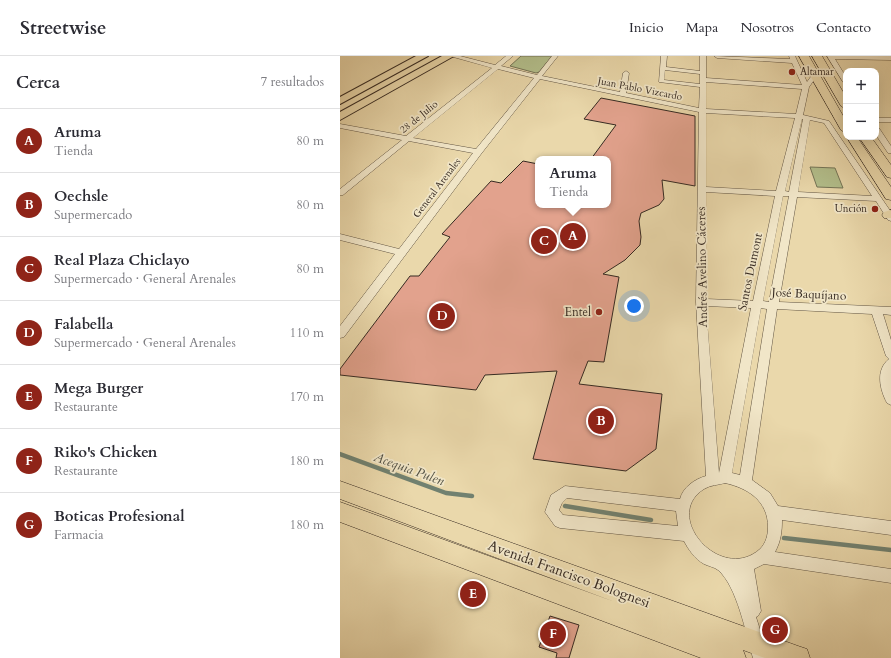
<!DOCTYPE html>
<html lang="es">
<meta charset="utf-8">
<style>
:root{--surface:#fff;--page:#f7f7f7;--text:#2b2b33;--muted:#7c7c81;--line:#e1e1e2;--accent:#8f2418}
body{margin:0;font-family:Cardo,serif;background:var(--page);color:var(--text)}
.controls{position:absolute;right:12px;top:12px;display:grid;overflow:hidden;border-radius:8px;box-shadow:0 4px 16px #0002}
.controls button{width:36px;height:36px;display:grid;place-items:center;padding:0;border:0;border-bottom:1px solid var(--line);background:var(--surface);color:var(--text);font:20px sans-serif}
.you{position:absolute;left:294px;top:250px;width:14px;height:14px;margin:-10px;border:3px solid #fff;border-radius:50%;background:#1a73e8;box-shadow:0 0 0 6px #1a73e833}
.badge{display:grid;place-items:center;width:26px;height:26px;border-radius:50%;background:var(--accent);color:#fff;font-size:13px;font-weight:700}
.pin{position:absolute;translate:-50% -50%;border:2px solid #fff;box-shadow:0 1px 4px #0006}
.popup{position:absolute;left:195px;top:100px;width:76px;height:52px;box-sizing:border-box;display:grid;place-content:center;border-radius:8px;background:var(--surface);filter:drop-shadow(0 1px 3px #0005);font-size:13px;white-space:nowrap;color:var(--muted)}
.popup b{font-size:15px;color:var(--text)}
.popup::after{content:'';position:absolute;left:50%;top:100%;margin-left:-8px;border:8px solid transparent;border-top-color:var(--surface)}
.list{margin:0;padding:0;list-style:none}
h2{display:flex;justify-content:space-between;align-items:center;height:52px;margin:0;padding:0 16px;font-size:17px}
h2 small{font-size:13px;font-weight:400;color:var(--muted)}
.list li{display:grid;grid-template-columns:26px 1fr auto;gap:12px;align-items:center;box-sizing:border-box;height:64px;padding:0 16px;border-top:1px solid var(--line)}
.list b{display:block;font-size:15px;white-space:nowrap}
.list p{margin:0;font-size:13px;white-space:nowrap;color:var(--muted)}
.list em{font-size:13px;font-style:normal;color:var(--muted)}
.map{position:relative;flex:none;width:551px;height:602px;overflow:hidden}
header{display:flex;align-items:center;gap:24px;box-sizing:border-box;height:56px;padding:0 20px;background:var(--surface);border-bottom:1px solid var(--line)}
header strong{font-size:19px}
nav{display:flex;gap:22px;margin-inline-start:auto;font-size:14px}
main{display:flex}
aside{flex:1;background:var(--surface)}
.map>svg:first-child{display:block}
.green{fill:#b3bf8c;stroke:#747457}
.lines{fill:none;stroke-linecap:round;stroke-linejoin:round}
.stream{stroke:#718170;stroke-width:4.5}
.building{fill:#e2a28d;stroke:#362a22}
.minor-casing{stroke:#635644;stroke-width:1}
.primary-casing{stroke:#362a22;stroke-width:1}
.trunk-casing{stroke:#362a22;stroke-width:2}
.minor{fill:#f1e6c8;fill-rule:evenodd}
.primary{fill:#ead8ab;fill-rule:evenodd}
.trunk{fill:#ead8ab;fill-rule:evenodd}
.poi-dot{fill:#8f2418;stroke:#f1e6c8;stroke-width:1.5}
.labels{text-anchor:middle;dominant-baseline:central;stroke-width:3.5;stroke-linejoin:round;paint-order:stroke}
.far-poi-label{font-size:10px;fill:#362a22;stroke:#f1e6c8;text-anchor:start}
.far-street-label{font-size:10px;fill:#362a22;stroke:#f1e6c8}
.street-label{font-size:12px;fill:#362a22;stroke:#f1e6c8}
.poi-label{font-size:12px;fill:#362a22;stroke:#f1e6c8;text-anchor:end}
.water-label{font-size:13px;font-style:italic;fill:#4f4e42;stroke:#f1e6c8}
.near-street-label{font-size:14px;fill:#362a22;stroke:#f1e6c8}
</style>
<header>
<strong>Streetwise</strong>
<nav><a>Inicio</a><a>Mapa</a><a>Nosotros</a><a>Contacto</a></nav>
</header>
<main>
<aside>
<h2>Cerca<small>7 resultados</small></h2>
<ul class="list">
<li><span class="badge">A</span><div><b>Aruma</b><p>Tienda</p></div><em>80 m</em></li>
<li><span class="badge">B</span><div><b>Oechsle</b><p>Supermercado</p></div><em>80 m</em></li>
<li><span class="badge">C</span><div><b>Real Plaza Chiclayo</b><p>Supermercado · General Arenales</p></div><em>80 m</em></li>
<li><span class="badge">D</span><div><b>Falabella</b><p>Supermercado · General Arenales</p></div><em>110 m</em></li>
<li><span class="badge">E</span><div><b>Mega Burger</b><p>Restaurante</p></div><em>170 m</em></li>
<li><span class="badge">F</span><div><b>Riko's Chicken</b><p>Restaurante</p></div><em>180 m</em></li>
<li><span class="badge">G</span><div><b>Boticas Profesional</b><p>Farmacia</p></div><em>180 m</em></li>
</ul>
</aside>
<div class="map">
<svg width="551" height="602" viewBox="0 0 551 602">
<rect width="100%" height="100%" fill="#ead8ab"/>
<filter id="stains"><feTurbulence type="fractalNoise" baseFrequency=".005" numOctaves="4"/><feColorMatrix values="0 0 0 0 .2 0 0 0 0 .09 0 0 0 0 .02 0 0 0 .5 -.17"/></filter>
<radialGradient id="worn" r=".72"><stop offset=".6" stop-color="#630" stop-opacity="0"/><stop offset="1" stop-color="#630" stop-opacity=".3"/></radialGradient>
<!-- green -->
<g class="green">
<polygon points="181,0 212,0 199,16 196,17 170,10"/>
<polygon points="470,111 495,112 503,132 477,131"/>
</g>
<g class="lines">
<!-- stream -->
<g class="stream">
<polyline points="0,398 106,437 132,440"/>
<polyline points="225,450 311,464"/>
<polyline points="444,482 551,494"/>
</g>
</g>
<!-- building -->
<g class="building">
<polygon points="261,42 355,60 355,130 322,124 324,143 319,149 301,157 299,165 301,181 300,189 285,204 263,218 279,221 264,306 248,305 239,328 322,338 316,393 286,415 193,403 217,315 145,319 136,334 0,319 0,313 70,220 79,220 110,181 102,178 151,125 161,127 183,105 198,108 198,149 268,149 268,103 251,103 276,69 244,63"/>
<polygon points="132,527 142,531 133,549 123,545"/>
<polygon points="210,560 239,569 229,602 216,602 217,597 199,591"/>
</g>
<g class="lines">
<defs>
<g id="minor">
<path d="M110,0h10l35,9 11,-9h7l-12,10 36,9 15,-19h6l-16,20 78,16 3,-19 3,-2 3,2 -3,20 73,15 1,-21 -41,-5 2,-26h6l-1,11 34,4v-15h6v22l96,7 -10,-22 -75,-5 -3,-2 76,3 -1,-3h6l12,26 5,-7h4l1,1 -8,11 -6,28 26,6 62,91v9l-3,-1 -12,-19 -79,-4 -18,105 112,5v8l-8,-1 8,26v65l-4,-2c-7,-13 -12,-33 2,-44l-3,-3 -14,-42 -95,-5 -25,171 18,13 8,13 113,15v14l-109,-15c0,11 -1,21 -7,32l116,17v14l-127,-19 -10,5 7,42 -3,5 -2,1 13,41h-16c-7,-24 -16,-72 -35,-88 -4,-3 -10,-4 -14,-6 -9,-5 -16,-15 -20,-23l-124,-13 -5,-2 -10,-14 6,-17 14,-9 115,13c3,-12 15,-20 26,-23l-10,-174 3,-190 -159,-33 -59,75 -137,183 -4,1v-12l55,-72 -55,-14v-6l59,15 74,-96 -64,-12 -66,54h-3v-6l62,-49 -62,-12v-4l66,12 86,-68zM158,13l36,9 -58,71 -63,-11zM325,14l35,4v10l-36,-4zM366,26l96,7 -6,25 -90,-5zM366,57l89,5 -19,73 -70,-4zM462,63h1l-14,73 -4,-1zM470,64l14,3 48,73 -74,-4zM366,136l69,4 -22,105 -47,-2zM443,140h6l-20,106 -6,-1zM366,250l45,2 -32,165zM421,252l6,1 -27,166 -8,-2zM385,427c23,5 43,18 43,44 0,8 -2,16 -8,22 -39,35 -99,-33 -56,-60 6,-4 15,-4 21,-6zM227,442l109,13 2,15 -115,-11 -4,-5 3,-7z"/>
<polygon points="487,0 551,0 551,4 495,3 506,21 506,28 503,26"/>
<rect x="536" y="62" width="15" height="4"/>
<polygon points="536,72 539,72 551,90 551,97 548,97 536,79"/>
</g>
<g id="primary">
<polygon points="459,0 469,0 506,65 506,77 501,74"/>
<polygon points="472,0 482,0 506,41 506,53 501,50"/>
<polygon points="506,80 517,81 551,131 551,144 546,143"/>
<polygon points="519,81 531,81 551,109 551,122 547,121"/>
<polygon points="551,154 551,162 544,162 542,159 544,156"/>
<polygon points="0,425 458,590 467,593 470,602 425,602 403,594 406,602 361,602 0,466 0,446 275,546 0,443"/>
</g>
<g id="trunk">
<polygon points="76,0 88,0 0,48 0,41"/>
<polygon points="102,0 114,0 0,64 0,56"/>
</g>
</defs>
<!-- minor casing -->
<use href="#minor" class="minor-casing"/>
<!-- primary casing -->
<use href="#primary" class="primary-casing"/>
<!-- trunk casing -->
<use href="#trunk" class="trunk-casing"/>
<!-- minor -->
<use href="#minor" class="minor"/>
<!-- primary -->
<use href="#primary" class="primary"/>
<!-- trunk -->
<use href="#trunk" class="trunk"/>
</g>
<!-- markers -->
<g class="poi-dot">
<circle cx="452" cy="16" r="4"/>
<circle cx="535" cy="153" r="4"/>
<circle cx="259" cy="256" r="4"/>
</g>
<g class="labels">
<!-- far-poi labels -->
<g class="far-poi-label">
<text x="460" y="16">Altamar</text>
<text x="527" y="153" text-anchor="end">Unción</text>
</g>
<!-- far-street labels -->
<g class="far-street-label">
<text transform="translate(300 33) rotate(11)">Juan Pablo Vizcardo</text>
<text transform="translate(79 61) rotate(-39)">28 de Julio</text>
<text transform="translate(97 132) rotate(-53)">General Arenales</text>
</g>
<!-- street labels -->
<g class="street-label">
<text transform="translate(362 211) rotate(-91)">Andrés Avelino Cáceres</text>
<text transform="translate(410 216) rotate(-78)">Santos Dumont</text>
<text transform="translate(469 238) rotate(3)">José Baquíjano</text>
</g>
<!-- poi labels -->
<g class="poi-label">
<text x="251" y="256">Entel</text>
</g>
<!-- water labels -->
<g class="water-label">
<text transform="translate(69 413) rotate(20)">Acequia Pulen</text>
</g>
<!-- near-street labels -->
<g class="near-street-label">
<text transform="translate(229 518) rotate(20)">Avenida Francisco Bolognesi</text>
</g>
</g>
<rect width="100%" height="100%" filter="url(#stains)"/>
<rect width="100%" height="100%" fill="url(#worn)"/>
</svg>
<div class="controls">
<button>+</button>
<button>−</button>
</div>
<div class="you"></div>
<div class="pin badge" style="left:233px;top:180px">A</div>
<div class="popup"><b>Aruma</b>Tienda</div>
<div class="pin badge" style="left:261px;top:365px">B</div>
<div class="pin badge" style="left:204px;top:185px">C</div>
<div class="pin badge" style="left:102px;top:260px">D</div>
<div class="pin badge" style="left:133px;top:538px">E</div>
<div class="pin badge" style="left:213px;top:578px">F</div>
<div class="pin badge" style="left:435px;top:574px">G</div>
</div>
</main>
